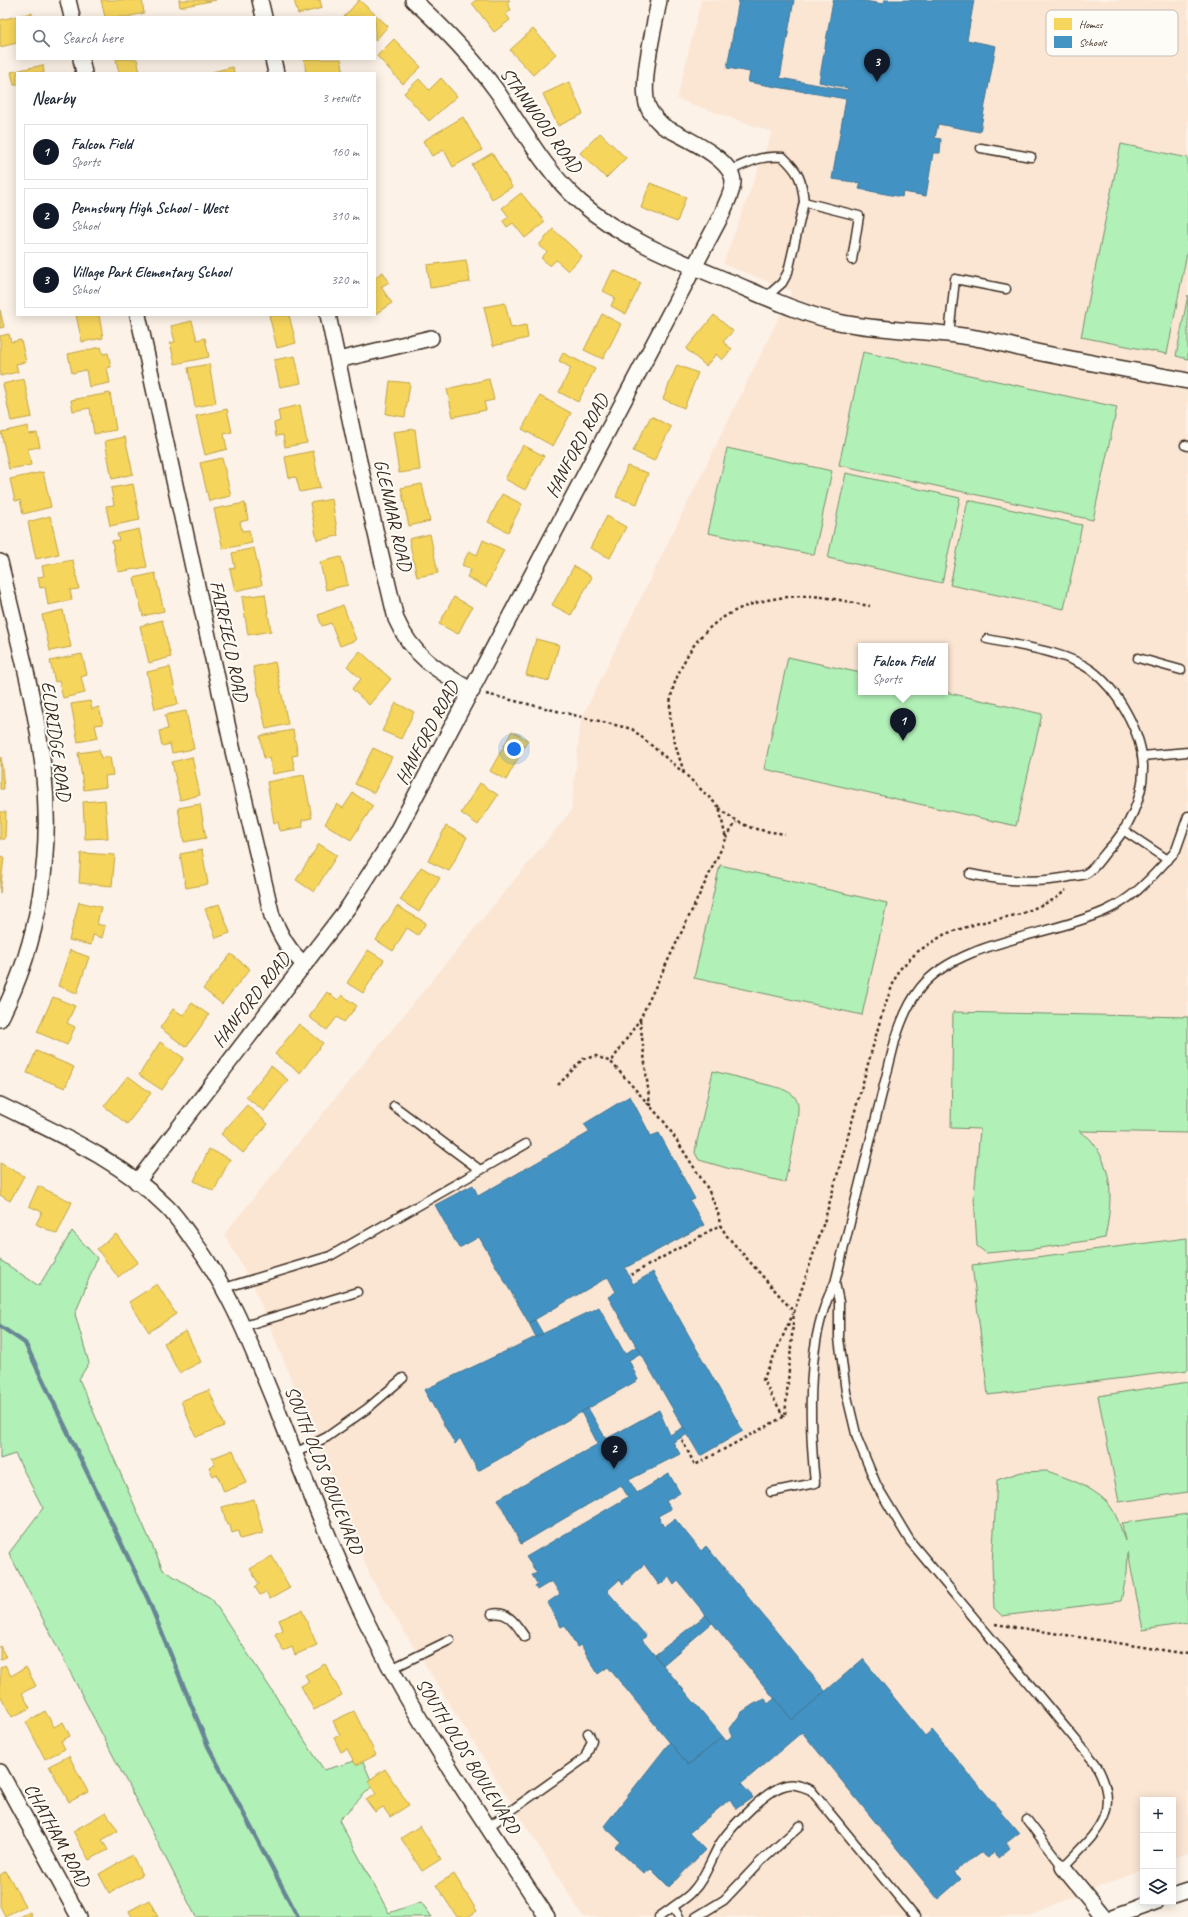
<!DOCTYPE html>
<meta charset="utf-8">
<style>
:root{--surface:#fff;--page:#f6f6f7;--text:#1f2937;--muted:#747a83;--line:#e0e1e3;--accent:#111827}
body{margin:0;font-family:Caveat,sans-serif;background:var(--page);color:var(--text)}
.controls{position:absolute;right:12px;bottom:12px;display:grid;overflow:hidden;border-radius:0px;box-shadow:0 2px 10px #0003}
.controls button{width:36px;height:36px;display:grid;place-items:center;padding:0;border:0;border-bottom:1px solid var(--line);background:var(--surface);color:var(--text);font:20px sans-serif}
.you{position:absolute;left:514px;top:749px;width:14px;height:14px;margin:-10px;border:3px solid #fff;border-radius:50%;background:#1a73e8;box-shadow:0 0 0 6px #1a73e833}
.badge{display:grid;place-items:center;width:26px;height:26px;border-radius:50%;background:var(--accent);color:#fff;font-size:13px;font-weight:700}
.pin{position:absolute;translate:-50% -33px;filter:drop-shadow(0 1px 2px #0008)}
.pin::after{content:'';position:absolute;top:21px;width:14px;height:12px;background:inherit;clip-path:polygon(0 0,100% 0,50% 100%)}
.popup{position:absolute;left:858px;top:643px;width:90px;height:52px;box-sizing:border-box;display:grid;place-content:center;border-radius:0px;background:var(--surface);filter:drop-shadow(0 1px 3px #0005);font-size:13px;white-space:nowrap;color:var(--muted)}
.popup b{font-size:15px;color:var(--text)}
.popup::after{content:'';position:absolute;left:50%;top:100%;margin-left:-8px;border:8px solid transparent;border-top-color:var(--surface)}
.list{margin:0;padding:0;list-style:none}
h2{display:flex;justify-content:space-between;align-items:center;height:52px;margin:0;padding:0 16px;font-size:17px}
h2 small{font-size:13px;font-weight:400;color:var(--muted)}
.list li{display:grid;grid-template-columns:26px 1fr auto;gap:12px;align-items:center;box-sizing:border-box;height:56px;margin:0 8px 8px;padding:0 8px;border:1px solid var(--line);border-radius:0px}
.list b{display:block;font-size:15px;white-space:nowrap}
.list p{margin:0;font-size:13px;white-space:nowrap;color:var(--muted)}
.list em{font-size:13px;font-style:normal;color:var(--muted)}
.icon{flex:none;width:22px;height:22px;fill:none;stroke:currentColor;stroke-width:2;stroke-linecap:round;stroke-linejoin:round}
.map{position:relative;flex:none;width:1188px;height:1917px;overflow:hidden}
.search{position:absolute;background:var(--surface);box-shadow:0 2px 10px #0003;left:16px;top:16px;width:360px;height:44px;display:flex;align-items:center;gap:10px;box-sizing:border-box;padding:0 14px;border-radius:0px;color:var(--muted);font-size:15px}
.panel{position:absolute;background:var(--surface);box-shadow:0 2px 10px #0003;left:16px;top:72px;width:360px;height:244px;border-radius:0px}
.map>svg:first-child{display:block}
.built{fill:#fbe6d4;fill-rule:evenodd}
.green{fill:#b1f0b7;stroke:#768d6a}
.homes{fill:#f6d55c;stroke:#bea249}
.schools{fill:#4393c3;stroke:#417492}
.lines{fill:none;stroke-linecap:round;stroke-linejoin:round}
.stream{stroke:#678695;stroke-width:4.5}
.lane-casing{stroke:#3b2a1e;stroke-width:11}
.street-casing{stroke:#3b2a1e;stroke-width:18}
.path{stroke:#3b2a1e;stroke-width:2.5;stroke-dasharray:3 3;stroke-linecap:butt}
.lane{stroke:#fdfcf7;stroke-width:8}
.street{stroke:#fdfcf7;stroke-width:15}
.labels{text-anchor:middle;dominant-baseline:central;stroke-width:4;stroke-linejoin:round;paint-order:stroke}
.street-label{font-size:19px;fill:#3b2a1e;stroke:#fdfcf7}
.key{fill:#fdfcf7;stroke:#c3bdb6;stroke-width:1}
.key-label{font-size:11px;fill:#3b2a1e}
</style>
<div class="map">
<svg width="1188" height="1917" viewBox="0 0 1188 1917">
<rect width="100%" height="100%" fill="#fcf2e7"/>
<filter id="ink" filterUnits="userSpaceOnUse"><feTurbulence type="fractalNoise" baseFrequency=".025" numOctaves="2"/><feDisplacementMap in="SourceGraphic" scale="8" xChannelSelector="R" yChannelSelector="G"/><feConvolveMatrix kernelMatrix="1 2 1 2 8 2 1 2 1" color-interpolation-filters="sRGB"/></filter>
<g filter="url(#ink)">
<!-- built -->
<path class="built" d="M701,0h487v1853l-15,5v-58h-30v70l-91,35 -23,12h-446l-211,-337 -118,-293 -30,-53 347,-423 10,-92 211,-428 -69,-27 49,-132 -95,-33zM861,646h84v46h-84z"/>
<!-- green -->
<g class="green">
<polygon points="1121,144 1188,158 1188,248 1167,354 1081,337"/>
<polygon points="1188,295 1188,359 1176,356"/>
<polygon points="863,352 1117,407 1093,520 839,465"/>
<polygon points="727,448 832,471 814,555 708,533"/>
<polygon points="846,473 960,498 942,583 828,558"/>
<polygon points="968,500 1082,525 1064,609 950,585"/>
<polygon points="788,657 861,673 861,692 945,692 1042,714 1016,826 764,769"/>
<polygon points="720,865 887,903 862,1015 694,978"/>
<path d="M953,1012l235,5v116l-109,-2c3,3 9,5 12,9 24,31 21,62 14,98l-71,11 -48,4 -9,-7 -3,-49 6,-68 -29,-1z"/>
<path d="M713,1071l67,17c6,3 14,5 17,13 5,11 -9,66 -12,81l-44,-10 -42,-12 -4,-7 1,-7z"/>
<polygon points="72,1231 97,1258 75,1314 89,1363 79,1379 163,1570 212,1599 324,1770 362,1759 373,1785 339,1820 389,1913 421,1902 432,1917 196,1917 9,1553 43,1508 15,1454 0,1459 0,1260 39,1286"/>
<polygon points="1187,1238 1188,1370 988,1395 972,1265"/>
<polygon points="1188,1382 1188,1492 1119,1502 1098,1396"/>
<path d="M1047,1471c20,7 44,15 60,31 9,10 14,26 18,39l-3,-18 66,-9v109l-45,7 -15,-78 -1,20 -6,29 -119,15 -8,-8 -2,-44 5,-84 24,-8z"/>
</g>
<!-- homes -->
<g class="homes">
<polygon points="101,0 142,0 144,13 127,17 105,17"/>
<polygon points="179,0 216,0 180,7"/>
<polygon points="294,0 320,0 322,8 298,14"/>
<polygon points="359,0 388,26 375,41 375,17 344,17"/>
<polygon points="476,0 510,0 507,3 511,10 506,14 510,20 494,32 472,3"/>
<polygon points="32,13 32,17 17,17 17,43 0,47 0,20"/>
<polygon points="533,29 556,54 533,75 510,50"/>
<polygon points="394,39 421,67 403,84 377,56"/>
<polygon points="116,59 137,59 140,73 119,73"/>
<polygon points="304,59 341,59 344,73 306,73"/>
<polygon points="43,65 44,73 17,73 17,85 14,85 11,72"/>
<polygon points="233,67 234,73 213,73 212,72"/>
<polygon points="441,78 457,96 429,121 404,93 419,79 429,90"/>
<polygon points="569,82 583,114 558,126 543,94"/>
<polygon points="463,117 482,150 453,167 444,150 432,156 423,141"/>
<polygon points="600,133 626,158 606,178 580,153"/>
<polygon points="492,153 512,187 492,199 472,165"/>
<polygon points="650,183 686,197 677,222 641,208"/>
<polygon points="521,193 545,222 525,238 513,223 507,227 503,221 509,217 502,208"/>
<polygon points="553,229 582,256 568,271 556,260 550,266 541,258 547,252 539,245"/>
<polygon points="466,260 470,282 430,288 427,265"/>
<polygon points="613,270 641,283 626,314 611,306 615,297 603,291"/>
<polygon points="383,272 389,282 381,287 392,303 375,314 375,277"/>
<polygon points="505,303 511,328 526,325 528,338 493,346 484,307"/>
<polygon points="0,310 4,327 0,328"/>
<polygon points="602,314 621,324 603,359 584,350"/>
<polygon points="76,315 99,315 103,338 82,342"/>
<polygon points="269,315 289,315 296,343 277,348"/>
<polygon points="714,315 733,331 723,342 732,349 722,360 716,354 706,366 686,349"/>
<polygon points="192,321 197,340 205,338 209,357 175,364 170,343 175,342 171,326"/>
<polygon points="9,334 11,342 21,340 26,362 16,364 18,372 0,376 0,336"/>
<polygon points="101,347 103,354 108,353 111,367 107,368 110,383 89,387 86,370 72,373 68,354"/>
<polygon points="563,353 595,369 578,402 559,392 571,368 559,361"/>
<polygon points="295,356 301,383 280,387 274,360"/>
<polygon points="209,364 216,403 195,407 188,368"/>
<polygon points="677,365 698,373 684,408 663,399"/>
<polygon points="24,379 32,417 11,421 3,384"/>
<polygon points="489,379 494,400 484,402 486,410 453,417 447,389"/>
<polygon points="390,381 410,383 405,417 386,414"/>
<polygon points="110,393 116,430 94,434 90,408 73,411 71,400"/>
<polygon points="540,396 571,413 553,446 522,429"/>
<polygon points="300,405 307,443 285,447 283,435 276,436 274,423 280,421 278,410"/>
<polygon points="227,409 232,432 224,434 227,449 205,455 196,416"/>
<polygon points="651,416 671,427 654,461 633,451"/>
<polygon points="28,426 29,434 37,433 40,447 28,449 31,465 9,469 1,432"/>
<polygon points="415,429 420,470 399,473 393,432"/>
<polygon points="125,437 133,474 112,479 105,441"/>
<polygon points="523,445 544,456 525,490 505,479"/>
<polygon points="313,451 320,488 300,492 296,477 289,478 285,457"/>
<polygon points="222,458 231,496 209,501 200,463"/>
<polygon points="627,466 648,473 637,504 616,497"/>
<polygon points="43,472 51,507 23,514 20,500 15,501 10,479"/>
<polygon points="133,484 140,520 110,526 106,506 114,505 111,488"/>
<polygon points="422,484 430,521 409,526 401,488"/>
<polygon points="502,494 522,504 508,532 488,522"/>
<polygon points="332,499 338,536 317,540 310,503"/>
<polygon points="245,503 248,520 240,522 242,531 249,530 252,543 223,549 214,509"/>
<polygon points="50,516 59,554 36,559 28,522"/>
<polygon points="607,516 626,527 610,558 590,548"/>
<polygon points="139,529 147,567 118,572 112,541 119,540 117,534"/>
<polygon points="430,534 438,573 417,577 409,539"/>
<polygon points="483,540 504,550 486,587 467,577 471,569 462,565 469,551 477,555"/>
<polygon points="254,548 262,585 235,591 230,569 235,568 232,553"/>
<polygon points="341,557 348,585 326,590 320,562"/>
<polygon points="73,560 79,589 70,590 72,600 48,605 45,587 40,588 38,577 44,576 42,566"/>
<polygon points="574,566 592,577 571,615 552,605"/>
<polygon points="155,573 164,611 143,616 134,578"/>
<polygon points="265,594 271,631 248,635 242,597"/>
<polygon points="454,597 472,607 458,634 439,624"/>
<polygon points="343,605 356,640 340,646 331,623 322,626 318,615"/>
<polygon points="63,610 71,647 50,651 42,615"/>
<polygon points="162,620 171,657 149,663 140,626"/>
<polygon points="536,639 559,645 549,681 526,675"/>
<polygon points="360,651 391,679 369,705 352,689 361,679 347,666"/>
<polygon points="82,654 87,675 81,677 85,693 63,698 59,681 55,682 50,661"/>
<polygon points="275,662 288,724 266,729 253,667"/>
<polygon points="170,667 178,704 155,709 147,672"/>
<polygon points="90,701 92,709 99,707 103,724 95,725 98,738 78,742 71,704"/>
<polygon points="396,703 414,712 401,739 382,731"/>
<polygon points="186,711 194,749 172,753 170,744 162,746 159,731 168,729 165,715"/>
<polygon points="293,730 298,755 292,756 295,770 273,774 269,758 264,759 260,736"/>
<polygon points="512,731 528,740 506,780 490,771"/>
<polygon points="373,748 392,757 374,793 355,784"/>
<polygon points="99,750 101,758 110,757 113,775 105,776 106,787 84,790 78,753"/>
<polygon points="1,757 4,789 0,789 0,758"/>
<polygon points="192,757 200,795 180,800 172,762"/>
<polygon points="304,775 312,818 302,820 303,827 280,831 278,822 274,823 267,782"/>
<polygon points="480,783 498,795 478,825 461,813"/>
<polygon points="353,793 373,806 351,840 325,824 337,804 343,808"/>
<polygon points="105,800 108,838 85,839 83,802"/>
<polygon points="200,804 206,838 184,842 178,808"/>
<polygon points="0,812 6,812 5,839 0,839"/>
<polygon points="446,826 467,837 449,871 428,861"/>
<polygon points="319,844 337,855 314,892 296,880"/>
<polygon points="202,850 208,884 186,888 180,854"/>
<polygon points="81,853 115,855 112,886 79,883"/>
<polygon points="0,856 4,857 0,893"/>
<polygon points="421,867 440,878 419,912 400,900"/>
<polygon points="79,902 101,907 97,924 105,926 102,938 93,935 91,945 69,940"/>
<polygon points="219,904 230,933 216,938 205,909"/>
<polygon points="397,906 426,923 418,935 407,928 393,951 376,940"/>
<polygon points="70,950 89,957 77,993 58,986"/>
<polygon points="368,950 384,960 363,993 347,983"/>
<polygon points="231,954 250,969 222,1004 203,989"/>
<polygon points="327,992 338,1000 342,995 357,1006 344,1022 337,1017 327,1030 309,1017"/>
<polygon points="53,997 75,1006 67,1023 75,1027 67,1045 37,1032"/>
<polygon points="192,1003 209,1015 186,1047 160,1028 173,1009 183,1015"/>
<polygon points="299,1024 323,1043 300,1073 275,1054"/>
<polygon points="160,1042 184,1058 162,1090 139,1075"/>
<polygon points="36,1051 74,1067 65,1088 27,1073"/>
<polygon points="271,1066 288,1080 264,1111 246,1097"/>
<polygon points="128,1076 151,1093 127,1124 104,1106"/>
<polygon points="247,1105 268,1124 243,1153 221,1134"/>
<polygon points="209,1149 230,1159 214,1191 194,1181"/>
<polygon points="0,1163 24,1176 10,1201 0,1195"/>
<polygon points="38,1186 72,1202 57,1234 36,1224 42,1212 29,1206"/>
<polygon points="116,1234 138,1262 118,1277 97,1249"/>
<polygon points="157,1284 176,1314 149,1332 129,1302"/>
<polygon points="186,1331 201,1362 179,1373 164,1343"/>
<polygon points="209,1390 224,1426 196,1437 181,1401"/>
<polygon points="233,1450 246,1483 224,1492 217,1474 213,1476 209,1467 215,1465 212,1458"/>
<polygon points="254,1499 263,1533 240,1539 238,1531 232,1533 230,1525 227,1525 222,1507"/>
<polygon points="272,1556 290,1588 270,1599 266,1592 260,1595 255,1587 259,1584 250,1569"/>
<polygon points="302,1610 317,1645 295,1655 292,1647 283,1651 275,1634 283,1630 279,1620"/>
<polygon points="0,1646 6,1657 0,1660"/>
<polygon points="325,1664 342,1695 314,1710 301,1686 309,1682 305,1675"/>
<polygon points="5,1665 11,1676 26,1667 36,1686 22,1693 30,1708 12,1717 0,1695 0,1668"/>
<polygon points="45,1711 54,1727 63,1722 70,1736 61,1741 65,1749 45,1759 26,1722"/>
<polygon points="354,1711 376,1755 356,1765 347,1749 341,1752 334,1738 340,1735 333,1721"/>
<polygon points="69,1756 88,1792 69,1802 49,1766"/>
<polygon points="385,1769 409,1805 390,1817 383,1807 375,1812 366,1800 376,1794 368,1781"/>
<polygon points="106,1812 118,1831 102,1840 108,1850 89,1860 73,1831"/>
<polygon points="420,1826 441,1859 422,1871 401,1838"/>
<polygon points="132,1855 142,1875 109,1893 99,1874"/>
<polygon points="6,1871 25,1906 5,1916 0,1906 0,1875"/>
<polygon points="454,1874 477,1911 468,1917 457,1917 436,1885"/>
<polygon points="149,1900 158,1917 132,1917 129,1911"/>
<polygon points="30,1912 32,1917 20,1917"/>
</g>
<!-- schools -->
<g class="schools">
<polygon points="739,0 794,0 780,78 847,90 848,88 819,82 833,0 858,0 883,4 884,0 974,0 967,40 996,46 980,132 938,124 935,138 941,139 940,153 933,153 926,196 903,192 902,197 859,189 861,183 832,179 846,99 748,82 750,72 727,68"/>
<polygon points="630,1096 651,1136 659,1133 695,1199 690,1201 704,1225 625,1268 633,1284 653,1272 743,1431 700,1456 608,1297 616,1292 608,1277 529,1323 479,1237 459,1248 435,1205 473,1185 478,1196 590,1132 584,1124"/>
<polygon points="599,1307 625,1354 637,1346 641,1353 629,1360 638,1380 478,1471 460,1438 455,1444 424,1390"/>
<polygon points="535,1320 543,1334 536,1337 529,1323"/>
<polygon points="588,1408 606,1439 659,1410 670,1435 684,1427 688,1434 673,1442 680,1454 629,1480 637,1493 669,1474 680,1493 666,1501 671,1509 658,1516 664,1527 675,1519 701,1551 706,1546 826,1692 792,1720 678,1581 674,1585 669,1577 659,1585 644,1564 623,1584 620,1579 607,1591 646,1636 642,1640 723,1737 688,1765 608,1667 598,1674 581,1645 577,1647 565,1625 561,1627 547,1603 560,1594 552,1581 537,1590 535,1586 538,1585 532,1575 537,1573 526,1557 628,1497 621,1485 521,1544 498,1499 598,1444 581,1412"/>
<polygon points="706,1615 712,1623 663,1665 655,1655"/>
<polygon points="863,1659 925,1736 932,1730 1019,1833 1006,1843 1010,1848 998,1858 995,1851 988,1858 980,1852 954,1872 961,1879 938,1899 802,1732 741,1784 753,1797 736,1809 730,1799 689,1833 705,1850 669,1887 651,1869 644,1874 615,1847 621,1842 604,1826 670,1742 688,1765 723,1737 726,1741 733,1735 729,1730 742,1712 754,1704 765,1699 768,1704 775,1698 792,1720"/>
</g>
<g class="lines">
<!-- stream -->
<polyline class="stream" points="0,1326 25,1343 148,1599 208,1746 298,1917"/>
<defs>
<g id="lane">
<polyline points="981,148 1031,157"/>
<path d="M729,171c20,-9 32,-16 54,-14 16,15 19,23 21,45l55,14 -7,44"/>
<polyline points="766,297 782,283 788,272 804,202"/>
<polyline points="949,335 955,279 1006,289"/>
<polyline points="1185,445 1188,446"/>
<polyline points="1138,658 1181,670"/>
<polyline points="1142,756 1188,752"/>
<polyline points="1123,830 1168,860"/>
<path d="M970,874c33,7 65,10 99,3 5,-1 13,-1 18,-4 7,-4 14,-15 20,-22 21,-21 37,-54 36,-85 -1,-33 -25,-76 -52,-96 -27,-19 -72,-24 -104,-31"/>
<polyline points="394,1106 480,1170"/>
<polyline points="224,1288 330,1256 526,1144"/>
<polyline points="244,1326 357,1292"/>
<polyline points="295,1453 327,1437 368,1408 403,1378"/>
<path d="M771,1492l44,-9c-6,-60 -10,-146 20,-200"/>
<path d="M492,1614c17,-4 25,12 33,23"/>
<polyline points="391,1669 450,1640"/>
<path d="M1027,1820l36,47c33,-34 61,-55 32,-104l-185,-222 -33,-55 -20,-48 -11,-46 -7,-54v-36l-4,-19 60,-242c6,-20 13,-38 26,-54 39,-47 131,-51 186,-77 29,-13 45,-34 66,-56l3,-4 12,-34"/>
<polyline points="488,1827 585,1758 592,1740 588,1733"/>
<path d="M673,1907c6,-5 14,-9 19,-15 14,-14 19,-34 29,-50 11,-16 47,-54 66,-57 8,-2 16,2 24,5l104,127"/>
<polyline points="659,1917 673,1907 679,1917"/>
<polyline points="696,1917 724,1900 759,1863 800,1826"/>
</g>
<g id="street">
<polyline points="68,0 72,17"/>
<polyline points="260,0 264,17"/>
<path d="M413,0c30,27 59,57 83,90 27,39 48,80 84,112 42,37 97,58 148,79 38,16 75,34 115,42 42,8 85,7 127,14 21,3 41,9 62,14 52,11 104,20 156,30"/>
<polyline points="81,59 84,73"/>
<polyline points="273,59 276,73"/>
<path d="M138,315l95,436 39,165c8,18 17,37 33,48"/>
<path d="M328,315l30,142 38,162c16,37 42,52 76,72"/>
<polyline points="338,360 431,338"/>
<path d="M0,562c15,67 35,135 43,204 10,86 -3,176 -43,253"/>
<path d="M0,1105c59,29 120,55 167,102 10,10 17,21 25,32 38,51 58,104 82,162 27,69 54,138 85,205 52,110 122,210 188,311"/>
<path d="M137,1182l212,-276 47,-73 326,-619c3,-9 11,-22 11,-32 0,-24 -51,-45 -70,-56 -6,-6 -12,-11 -15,-19 -9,-23 7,-81 11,-107"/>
<polyline points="0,1772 79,1917"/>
<polyline points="1063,1867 1104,1917"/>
<polyline points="1173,1896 1188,1891"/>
<polyline points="1113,1917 1155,1902"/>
</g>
</defs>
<!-- lane casing -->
<use href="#lane" class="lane-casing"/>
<!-- street casing -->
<use href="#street" class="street-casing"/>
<!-- path -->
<g class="path">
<polyline points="486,694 632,729 684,773 719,807 726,839 640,1019 611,1062"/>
<path d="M684,772c-7,-21 -14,-42 -14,-64 0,-15 6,-30 13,-44 23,-49 69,-67 122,-68 18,-1 46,7 65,10"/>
<path d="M719,808c26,21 33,21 66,26"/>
<polyline points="726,838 736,822"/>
<polyline points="640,1020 650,1106"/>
<polyline points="558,1085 583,1059 596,1056 611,1062 666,1124 708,1189 718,1212 720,1225 727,1236 794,1312 825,1219 883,1010 898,971 917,952 945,934 979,923 1021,914 1055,899 1066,890"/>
<polyline points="631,1275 720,1225"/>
<polyline points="784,1417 763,1380 793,1314"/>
<polyline points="682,1440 695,1465 785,1416 794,1312"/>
<polyline points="995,1624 1188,1654"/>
</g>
<!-- lane -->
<use href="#lane" class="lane"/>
<!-- street -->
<use href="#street" class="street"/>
</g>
</g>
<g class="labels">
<!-- street labels -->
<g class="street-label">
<text transform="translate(541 120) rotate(54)">STANWOOD ROAD</text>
<text transform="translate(577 446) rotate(-62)">HANFORD ROAD</text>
<text transform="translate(393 515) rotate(77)">GLENMAR ROAD</text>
<text transform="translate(229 641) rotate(78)">FAIRFIELD ROAD</text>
<text transform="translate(427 733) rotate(-62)">HANFORD ROAD</text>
<text transform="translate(56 741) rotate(82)">ELDRIDGE ROAD</text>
<text transform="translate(251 1000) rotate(-52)">HANFORD ROAD</text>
<text transform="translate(324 1470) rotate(68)">SOUTH OLDS BOULEVARD</text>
<text transform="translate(468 1756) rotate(58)">SOUTH OLDS BOULEVARD</text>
<text transform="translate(57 1835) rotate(61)">CHATHAM ROAD</text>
</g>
</g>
<!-- legend -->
<rect x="1046" y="10" width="132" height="46" rx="6" class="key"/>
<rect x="1054" y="18" width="18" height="12" fill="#f6d55c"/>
<rect x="1054" y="36" width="18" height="12" fill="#4393c3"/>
<g class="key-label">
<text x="1079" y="28">Homes</text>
<text x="1079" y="46">Schools</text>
</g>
</svg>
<div class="controls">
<button>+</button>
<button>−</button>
<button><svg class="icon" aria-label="layers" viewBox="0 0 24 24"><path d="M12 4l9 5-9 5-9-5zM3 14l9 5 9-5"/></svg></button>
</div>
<div class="you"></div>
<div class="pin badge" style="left:903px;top:741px">1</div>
<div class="popup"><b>Falcon Field</b>Sports</div>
<div class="pin badge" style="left:614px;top:1469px">2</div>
<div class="pin badge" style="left:877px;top:82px">3</div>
<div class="search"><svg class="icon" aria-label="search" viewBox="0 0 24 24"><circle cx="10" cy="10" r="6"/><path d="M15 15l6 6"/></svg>Search here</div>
<section class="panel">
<h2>Nearby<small>3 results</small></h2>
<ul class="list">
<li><span class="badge">1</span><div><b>Falcon Field</b><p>Sports</p></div><em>160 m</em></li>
<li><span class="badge">2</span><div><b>Pennsbury High School - West</b><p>School</p></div><em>310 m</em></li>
<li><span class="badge">3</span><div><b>Village Park Elementary School</b><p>School</p></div><em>320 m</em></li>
</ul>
</section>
</div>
